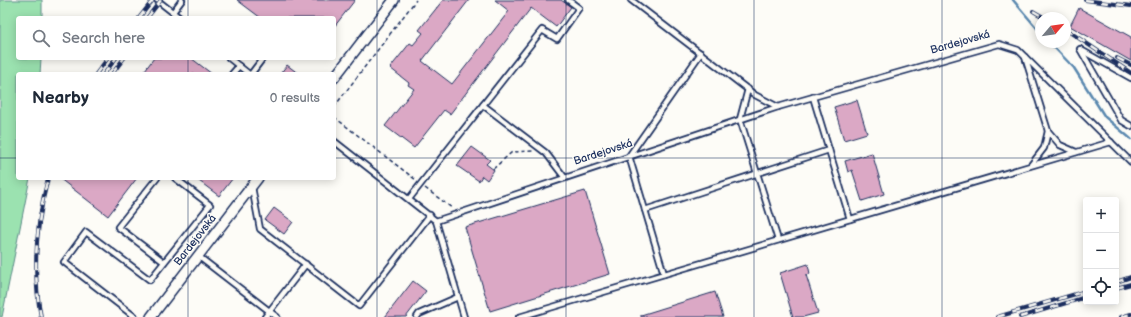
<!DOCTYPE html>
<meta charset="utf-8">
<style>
:root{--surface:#fff;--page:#f2f2f3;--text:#1f2937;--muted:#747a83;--line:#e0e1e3}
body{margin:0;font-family:"Balsamiq Sans",sans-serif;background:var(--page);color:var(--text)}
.controls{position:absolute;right:12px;bottom:12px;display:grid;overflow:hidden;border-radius:4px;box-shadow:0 2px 10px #0003}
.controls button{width:36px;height:36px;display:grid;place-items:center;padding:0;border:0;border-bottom:1px solid var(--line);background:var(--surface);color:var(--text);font:20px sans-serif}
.compass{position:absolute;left:1035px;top:12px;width:36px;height:36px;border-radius:50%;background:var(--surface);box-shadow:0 2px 10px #0003;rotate:61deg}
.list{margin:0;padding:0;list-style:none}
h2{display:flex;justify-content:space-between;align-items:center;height:52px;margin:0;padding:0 16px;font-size:17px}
h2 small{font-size:13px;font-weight:400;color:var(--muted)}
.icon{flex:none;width:22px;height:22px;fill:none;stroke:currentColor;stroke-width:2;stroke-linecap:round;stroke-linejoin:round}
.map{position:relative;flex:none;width:1131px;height:317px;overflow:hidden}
.search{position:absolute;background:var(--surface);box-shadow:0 2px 10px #0003;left:16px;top:16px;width:320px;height:44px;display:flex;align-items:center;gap:10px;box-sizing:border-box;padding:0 14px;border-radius:4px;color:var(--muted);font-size:15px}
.panel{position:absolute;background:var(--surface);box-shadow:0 2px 10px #0003;left:16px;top:72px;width:320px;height:108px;border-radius:4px}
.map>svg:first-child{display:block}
.green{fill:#9be2b0;stroke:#5b8887}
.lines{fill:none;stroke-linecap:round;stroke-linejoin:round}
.stream{stroke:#5a88af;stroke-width:2.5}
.building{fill:#dba8c5;stroke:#1b2f5e}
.service-casing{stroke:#1b2f5e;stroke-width:8}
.minor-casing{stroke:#1b2f5e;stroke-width:12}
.path{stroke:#1b2f5e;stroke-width:1.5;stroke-dasharray:4 3;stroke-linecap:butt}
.service{stroke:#fdfcf7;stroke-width:4.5}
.minor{stroke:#fdfcf7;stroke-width:9}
.rail-casing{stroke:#1b2f5e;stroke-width:4}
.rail{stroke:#fdfcf7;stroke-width:2.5;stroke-dasharray:8;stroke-linecap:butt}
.grid{fill:none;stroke:#1b2f5e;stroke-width:1;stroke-opacity:0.55}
.labels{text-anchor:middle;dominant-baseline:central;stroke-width:3;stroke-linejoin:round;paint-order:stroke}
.street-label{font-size:11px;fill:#1b2f5e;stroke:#fdfcf7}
</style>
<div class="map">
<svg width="1131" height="317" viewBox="0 0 1131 317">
<rect width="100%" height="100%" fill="#fdfcf7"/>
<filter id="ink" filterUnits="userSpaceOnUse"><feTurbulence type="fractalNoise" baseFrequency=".025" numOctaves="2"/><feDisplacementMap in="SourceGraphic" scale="8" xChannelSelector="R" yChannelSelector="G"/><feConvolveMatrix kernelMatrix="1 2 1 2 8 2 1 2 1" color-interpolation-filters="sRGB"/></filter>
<g filter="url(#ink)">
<!-- green -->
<polygon class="green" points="0,0 42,0 42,18 18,18 18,58 41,58 40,74 18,74 18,178 30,178 2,317 0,317"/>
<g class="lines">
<!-- stream -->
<g class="stream">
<polyline points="1013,0 1041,33"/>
<polyline points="1049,42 1074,68 1105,117 1131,139"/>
</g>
</g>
<!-- building -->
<g class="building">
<polygon points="237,0 355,0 334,27 334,18 261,18"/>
<polygon points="443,0 469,0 422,61 452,84 509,11 495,0 561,0 571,7 556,27 531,8 450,114 444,110 414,148 385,126 414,89 408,85 409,83 390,68 410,43 413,45 423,33 419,30"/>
<polygon points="1079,8 1131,37 1131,61 1070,26"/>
<polygon points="154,58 191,58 212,74 142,74"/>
<polygon points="287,65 299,74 280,74"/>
<polygon points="857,100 867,133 844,140 834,107"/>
<polygon points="472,147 490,160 486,164 494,170 487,180 482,176 479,181 457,166"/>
<polygon points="872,153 884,194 862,201 852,170 848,172 845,161"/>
<polygon points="59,178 137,178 108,216"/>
<polygon points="195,178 233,178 219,196"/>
<polygon points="585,191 610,274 490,311 465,227"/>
<polygon points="274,208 293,222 284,234 265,220"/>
<polygon points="808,264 810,274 806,275 818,313 803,317 793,317 780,273"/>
<polygon points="413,281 426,291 406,317 385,317"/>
<polygon points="715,292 723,317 641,317 641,315"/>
</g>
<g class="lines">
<defs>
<g id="service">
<polyline points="157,0 180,18"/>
<polyline points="631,0 755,95 778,107 999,44 1018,50 1131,162"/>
<polyline points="173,12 182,0"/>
<polyline points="1080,49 1121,120 1131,126"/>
<polyline points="1081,50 1131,78"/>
<polyline points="1025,57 1048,131 1044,148 1031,165"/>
<polyline points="229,58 249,74"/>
<polyline points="232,74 239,66"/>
<polyline points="251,74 263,58"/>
<polyline points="748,89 740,119 778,240"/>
<polyline points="813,97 850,219"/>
<polyline points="483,105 546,153 565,178"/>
<polyline points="1048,131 1060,145 1076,152"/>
<polyline points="334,141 436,221 464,317"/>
<polyline points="157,178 118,227 164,262"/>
<polyline points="252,187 260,229 359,306 430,215"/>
<polyline points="409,199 542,30 557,39 579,8 568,0"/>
<polyline points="645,210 829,150"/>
<polyline points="436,221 778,107"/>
<polyline points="198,256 277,317"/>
<polyline points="664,274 629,156 701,53"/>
<polyline points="135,317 64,262 86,232 150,280 210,205 175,178"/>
<polyline points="265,317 306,264"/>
<polyline points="417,317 419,314 458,297"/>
<polyline points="519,317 1111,142"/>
</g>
<g id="minor">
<polyline points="334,78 394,0"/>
<polyline points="151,317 258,178"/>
</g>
</defs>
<!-- service casing -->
<use href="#service" class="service-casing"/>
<!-- minor casing -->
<use href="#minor" class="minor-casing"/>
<!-- path -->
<g class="path">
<polyline points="334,107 416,0"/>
<polyline points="334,117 416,180"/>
<polyline points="493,169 512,152 533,151"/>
<polyline points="425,188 452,208"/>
</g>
<!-- service -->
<use href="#service" class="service"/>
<!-- minor -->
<use href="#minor" class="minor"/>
<defs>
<g id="rail">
<polyline points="1085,0 1131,6"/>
<polyline points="1033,11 1045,18"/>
<polyline points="139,18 153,0"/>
<polyline points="147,18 161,0"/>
<polyline points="1065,29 1131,73"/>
<polyline points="1117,58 1131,65"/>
<polyline points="96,74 108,58"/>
<polyline points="104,74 116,58"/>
<polyline points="112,74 124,58"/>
<polyline points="1116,282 1131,277"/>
<polyline points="1116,288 1131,284"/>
<path d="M41,317c-9,-46 -5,-93 7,-139"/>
<polyline points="997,317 1086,291"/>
<polyline points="1020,317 1086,297"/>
<polyline points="1121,317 1131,314"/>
</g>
</defs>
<!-- rail casing -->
<use href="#rail" class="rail-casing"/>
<!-- rail -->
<use href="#rail" class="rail"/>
</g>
</g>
<!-- grid -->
<path class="grid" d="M188,0v18M377,0v317M566,0v317M754,0v317M942,0v317M188,58v16M0,158h18M334,158h797M188,178v139"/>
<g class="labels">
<!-- street labels -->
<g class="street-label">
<text transform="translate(960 42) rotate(-16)">Bardejovská</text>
<text transform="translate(603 152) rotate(-18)">Bardejovská</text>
<text transform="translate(195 240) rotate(-52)">Bardejovská</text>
</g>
</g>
</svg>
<div class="controls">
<button>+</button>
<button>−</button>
<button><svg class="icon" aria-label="locate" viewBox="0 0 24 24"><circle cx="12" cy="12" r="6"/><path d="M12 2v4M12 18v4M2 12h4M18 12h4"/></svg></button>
</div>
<svg class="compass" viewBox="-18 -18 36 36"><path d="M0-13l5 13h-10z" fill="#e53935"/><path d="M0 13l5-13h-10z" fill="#747a83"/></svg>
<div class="search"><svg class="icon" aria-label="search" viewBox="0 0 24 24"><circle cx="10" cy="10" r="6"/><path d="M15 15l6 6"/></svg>Search here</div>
<section class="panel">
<h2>Nearby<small>0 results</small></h2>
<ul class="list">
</ul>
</section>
</div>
